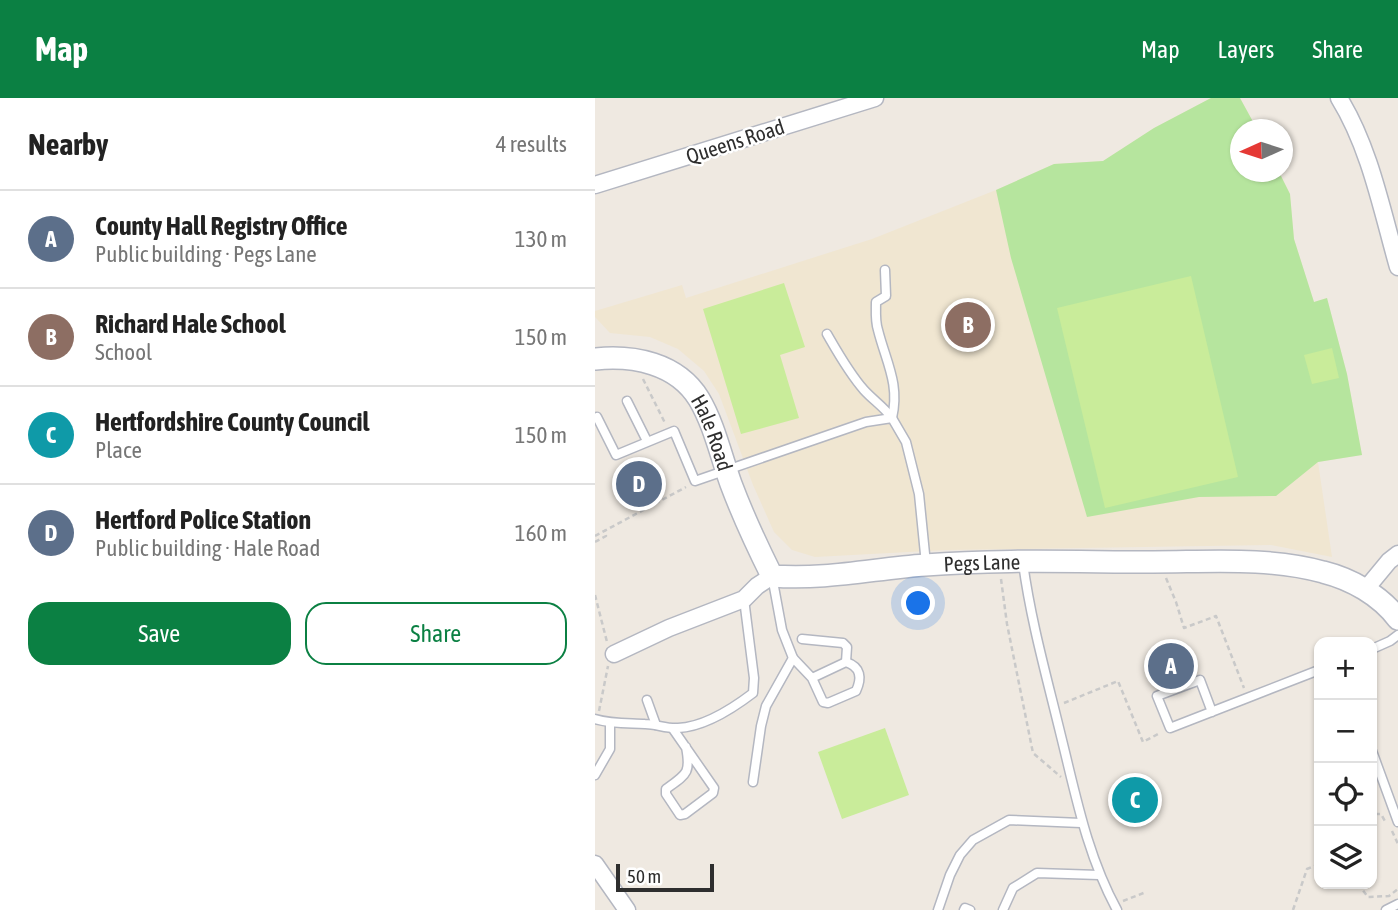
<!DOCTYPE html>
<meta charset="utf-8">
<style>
:root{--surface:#fff;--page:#f6f6f6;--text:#222;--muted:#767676;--line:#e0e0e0;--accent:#0b8043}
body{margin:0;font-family:"Asap Condensed",sans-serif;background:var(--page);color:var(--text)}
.controls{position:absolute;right:21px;bottom:21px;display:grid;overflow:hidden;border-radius:14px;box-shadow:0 2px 5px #0004}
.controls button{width:63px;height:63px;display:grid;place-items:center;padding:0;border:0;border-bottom:2px solid var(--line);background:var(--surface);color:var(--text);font:35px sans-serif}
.compass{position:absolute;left:635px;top:21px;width:63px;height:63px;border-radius:50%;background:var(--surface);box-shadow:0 2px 5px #0004;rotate:267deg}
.scale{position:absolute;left:21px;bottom:18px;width:98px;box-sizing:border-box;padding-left:7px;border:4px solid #2e2e2e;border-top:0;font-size:19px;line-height:24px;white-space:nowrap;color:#2e2e2e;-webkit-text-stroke:5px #fff;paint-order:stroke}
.you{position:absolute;left:324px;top:506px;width:24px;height:24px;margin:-18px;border:5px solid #fff;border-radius:50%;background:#1a73e8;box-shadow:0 0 0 10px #1a73e833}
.badge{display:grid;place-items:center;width:46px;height:46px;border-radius:50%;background:var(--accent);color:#fff;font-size:23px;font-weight:700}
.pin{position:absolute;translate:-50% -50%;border:4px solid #fff;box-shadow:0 2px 7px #0006}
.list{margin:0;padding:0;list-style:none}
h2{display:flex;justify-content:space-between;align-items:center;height:91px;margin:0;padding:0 28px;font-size:30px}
h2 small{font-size:23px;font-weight:400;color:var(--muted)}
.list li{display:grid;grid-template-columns:46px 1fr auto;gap:21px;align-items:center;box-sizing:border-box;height:98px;padding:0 28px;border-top:2px solid var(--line)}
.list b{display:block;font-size:26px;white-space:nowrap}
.list p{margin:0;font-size:23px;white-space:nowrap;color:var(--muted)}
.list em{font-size:23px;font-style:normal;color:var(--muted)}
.actions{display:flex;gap:14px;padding:21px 28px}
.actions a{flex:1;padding:16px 0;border:2px solid var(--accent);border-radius:21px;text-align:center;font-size:24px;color:var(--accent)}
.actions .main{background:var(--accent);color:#fff}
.icon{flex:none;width:38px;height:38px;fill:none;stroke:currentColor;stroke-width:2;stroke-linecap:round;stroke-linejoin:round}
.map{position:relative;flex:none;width:803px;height:812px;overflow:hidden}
header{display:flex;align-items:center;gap:42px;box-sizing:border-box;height:98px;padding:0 35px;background:var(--accent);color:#fff}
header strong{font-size:33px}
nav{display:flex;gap:38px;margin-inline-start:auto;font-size:24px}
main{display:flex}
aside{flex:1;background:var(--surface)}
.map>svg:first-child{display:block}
.education{fill:#f0e6d1}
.green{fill:#b6e59e}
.pitch{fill:#c9ec9a}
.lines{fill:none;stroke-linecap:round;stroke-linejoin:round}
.service-casing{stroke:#b4b7c1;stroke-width:11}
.minor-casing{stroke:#b4b7c1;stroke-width:19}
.secondary-casing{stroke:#b4b7c1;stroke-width:24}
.path{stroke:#c9c9c9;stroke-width:2.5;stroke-dasharray:5 3.5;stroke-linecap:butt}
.service{stroke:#fff;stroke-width:8}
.minor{stroke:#fff;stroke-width:16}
.secondary{stroke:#fff;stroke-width:21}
.labels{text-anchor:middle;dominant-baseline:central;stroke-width:5;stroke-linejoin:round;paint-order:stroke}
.street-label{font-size:21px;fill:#2e2e2e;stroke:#fff}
</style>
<header>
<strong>Map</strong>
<nav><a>Map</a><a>Layers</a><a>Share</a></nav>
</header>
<main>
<aside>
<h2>Nearby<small>4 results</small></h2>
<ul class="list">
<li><span class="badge" style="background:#5c6f8a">A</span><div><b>County Hall Registry Office</b><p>Public building · Pegs Lane</p></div><em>130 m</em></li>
<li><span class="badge" style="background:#8d6e63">B</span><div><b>Richard Hale School</b><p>School</p></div><em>150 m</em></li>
<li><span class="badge" style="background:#0f9aa8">C</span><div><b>Hertfordshire County Council</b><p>Place</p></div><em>150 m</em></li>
<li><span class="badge" style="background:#5c6f8a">D</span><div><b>Hertford Police Station</b><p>Public building · Hale Road</p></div><em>160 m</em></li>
</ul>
<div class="actions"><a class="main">Save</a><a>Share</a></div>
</aside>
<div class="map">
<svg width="803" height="812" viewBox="0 0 803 812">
<rect width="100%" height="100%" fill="#efe9e1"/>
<!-- education -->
<polygon class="education" points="616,0 645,0 662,31 646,32 646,74 684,74 695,96 699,141 719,204 732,200 752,276 767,357 723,364 737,459 676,447 351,452 220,459 197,452 179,434 158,387 124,296 109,273 83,251 55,239 15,235 0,219 0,213 87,187 91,200 277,141 401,92 459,66 508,63 559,30"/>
<!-- green -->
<polygon class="green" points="616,0 645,0 662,31 646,32 646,74 684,74 695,96 699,141 719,204 732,200 752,276 767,357 723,364 681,398 604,399 492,419 416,160 401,92 459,66 508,63 559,30"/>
<!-- pitch -->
<g class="pitch">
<polygon points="596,178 643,379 510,410 462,210"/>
<polygon points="189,185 210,249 185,257 204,320 146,336 108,211"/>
<polygon points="737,250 744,280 717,286 709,257"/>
<polygon points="290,630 314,697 247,721 223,654"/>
</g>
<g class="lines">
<defs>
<g id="service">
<path d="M290,172l1,26 -10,6c0,9 -1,19 2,28 8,32 22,54 14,88"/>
<path d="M232,236c11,19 22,39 37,56 9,10 20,17 28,28"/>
<polyline points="32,303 52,343"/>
<polyline points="2,319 21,357 79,333 100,383 271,324 297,320 311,344 324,396 331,466"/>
<path d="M428,465c8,59 24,115 38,173 15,60 26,119 56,174"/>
<polyline points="207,541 248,545 252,549 251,564"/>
<polyline points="777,551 795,543 803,537"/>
<path d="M198,560l19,20 34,-16c15,5 16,16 10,29l-28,12 -5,-1 -11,-24"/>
<polyline points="52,602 61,627"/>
<path d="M617,614l-12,-32 -43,16 13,32c50,-19 99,-39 149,-58"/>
<path d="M0,621c17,5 33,4 50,5 11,0 22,5 33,4 26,-1 54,-19 75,-35l1,-15 -10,-79"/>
<path d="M78,631l41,59 -1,5 -28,21 -5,1 -14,-21v-5c21,-15 25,-16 20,-42"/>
<polyline points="777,653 803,724"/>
<polyline points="0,677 15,651 15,625"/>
<polyline points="158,684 166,628 171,608 198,560 187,532 177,478"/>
<polyline points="343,812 355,777 365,757 378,742 414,722 486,725"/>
<polyline points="369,812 370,810 375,812"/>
<polyline points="408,812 418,790 442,775 504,777"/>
<polyline points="791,812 803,806"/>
</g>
<g id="minor">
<path d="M744,0c31,50 43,113 59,169"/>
<polyline points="0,87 280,0"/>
<polyline points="770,492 794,463 803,456"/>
<polyline points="19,556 74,530 149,501 162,488 177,478"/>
<polyline points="0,766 32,812"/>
</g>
<g id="secondary">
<path id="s1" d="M0,261c38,-4 82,4 104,40 15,25 22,57 32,85 12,32 26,62 41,92 54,4 100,-7 153,-11 76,-6 153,-3 228,-3 56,0 116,-5 170,10 28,7 57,23 75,47"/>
</g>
</defs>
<!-- service casing -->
<use href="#service" class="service-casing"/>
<!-- minor casing -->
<use href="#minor" class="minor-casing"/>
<!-- secondary casing -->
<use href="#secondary" class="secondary-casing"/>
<!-- path -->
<g class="path">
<polyline points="48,281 70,325"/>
<polyline points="0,438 91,389"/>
<polyline points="0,444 11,438 9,432"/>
<polyline points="571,480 581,504 589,530 621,518 649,590"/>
<polyline points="406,481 412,526 438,655 466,679"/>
<polyline points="0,497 12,544"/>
<polyline points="469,605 523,583 548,644 565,635"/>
<polyline points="4,613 13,568"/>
<polyline points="780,716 786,716 791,725"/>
<polyline points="797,733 803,746"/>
<polyline points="763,786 773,799 794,798 803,791"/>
<polyline points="528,803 551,794"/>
<polyline points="698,812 712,771 724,766"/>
</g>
<!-- service -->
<use href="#service" class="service"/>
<!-- minor -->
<use href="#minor" class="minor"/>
<!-- secondary -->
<use href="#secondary" class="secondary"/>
</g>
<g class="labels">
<!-- street labels -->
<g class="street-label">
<text transform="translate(140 43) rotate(-18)">Queens Road</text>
<text stroke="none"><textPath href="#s1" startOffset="154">Hale Road</textPath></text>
<text stroke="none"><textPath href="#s1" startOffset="520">Pegs Lane</textPath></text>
</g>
</g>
</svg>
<div class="controls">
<button>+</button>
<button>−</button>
<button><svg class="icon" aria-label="locate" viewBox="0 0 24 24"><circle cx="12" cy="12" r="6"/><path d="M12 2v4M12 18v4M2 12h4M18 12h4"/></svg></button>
<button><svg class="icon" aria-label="layers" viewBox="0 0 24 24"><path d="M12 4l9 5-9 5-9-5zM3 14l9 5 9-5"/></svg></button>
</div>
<svg class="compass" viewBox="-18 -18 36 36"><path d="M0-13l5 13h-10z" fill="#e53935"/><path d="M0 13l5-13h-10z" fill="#767676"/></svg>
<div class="scale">50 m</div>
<div class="you"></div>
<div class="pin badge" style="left:576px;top:568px;background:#5c6f8a">A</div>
<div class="pin badge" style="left:373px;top:227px;background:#8d6e63">B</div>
<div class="pin badge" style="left:540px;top:702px;background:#0f9aa8">C</div>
<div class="pin badge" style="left:44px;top:386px;background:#5c6f8a">D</div>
</div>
</main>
